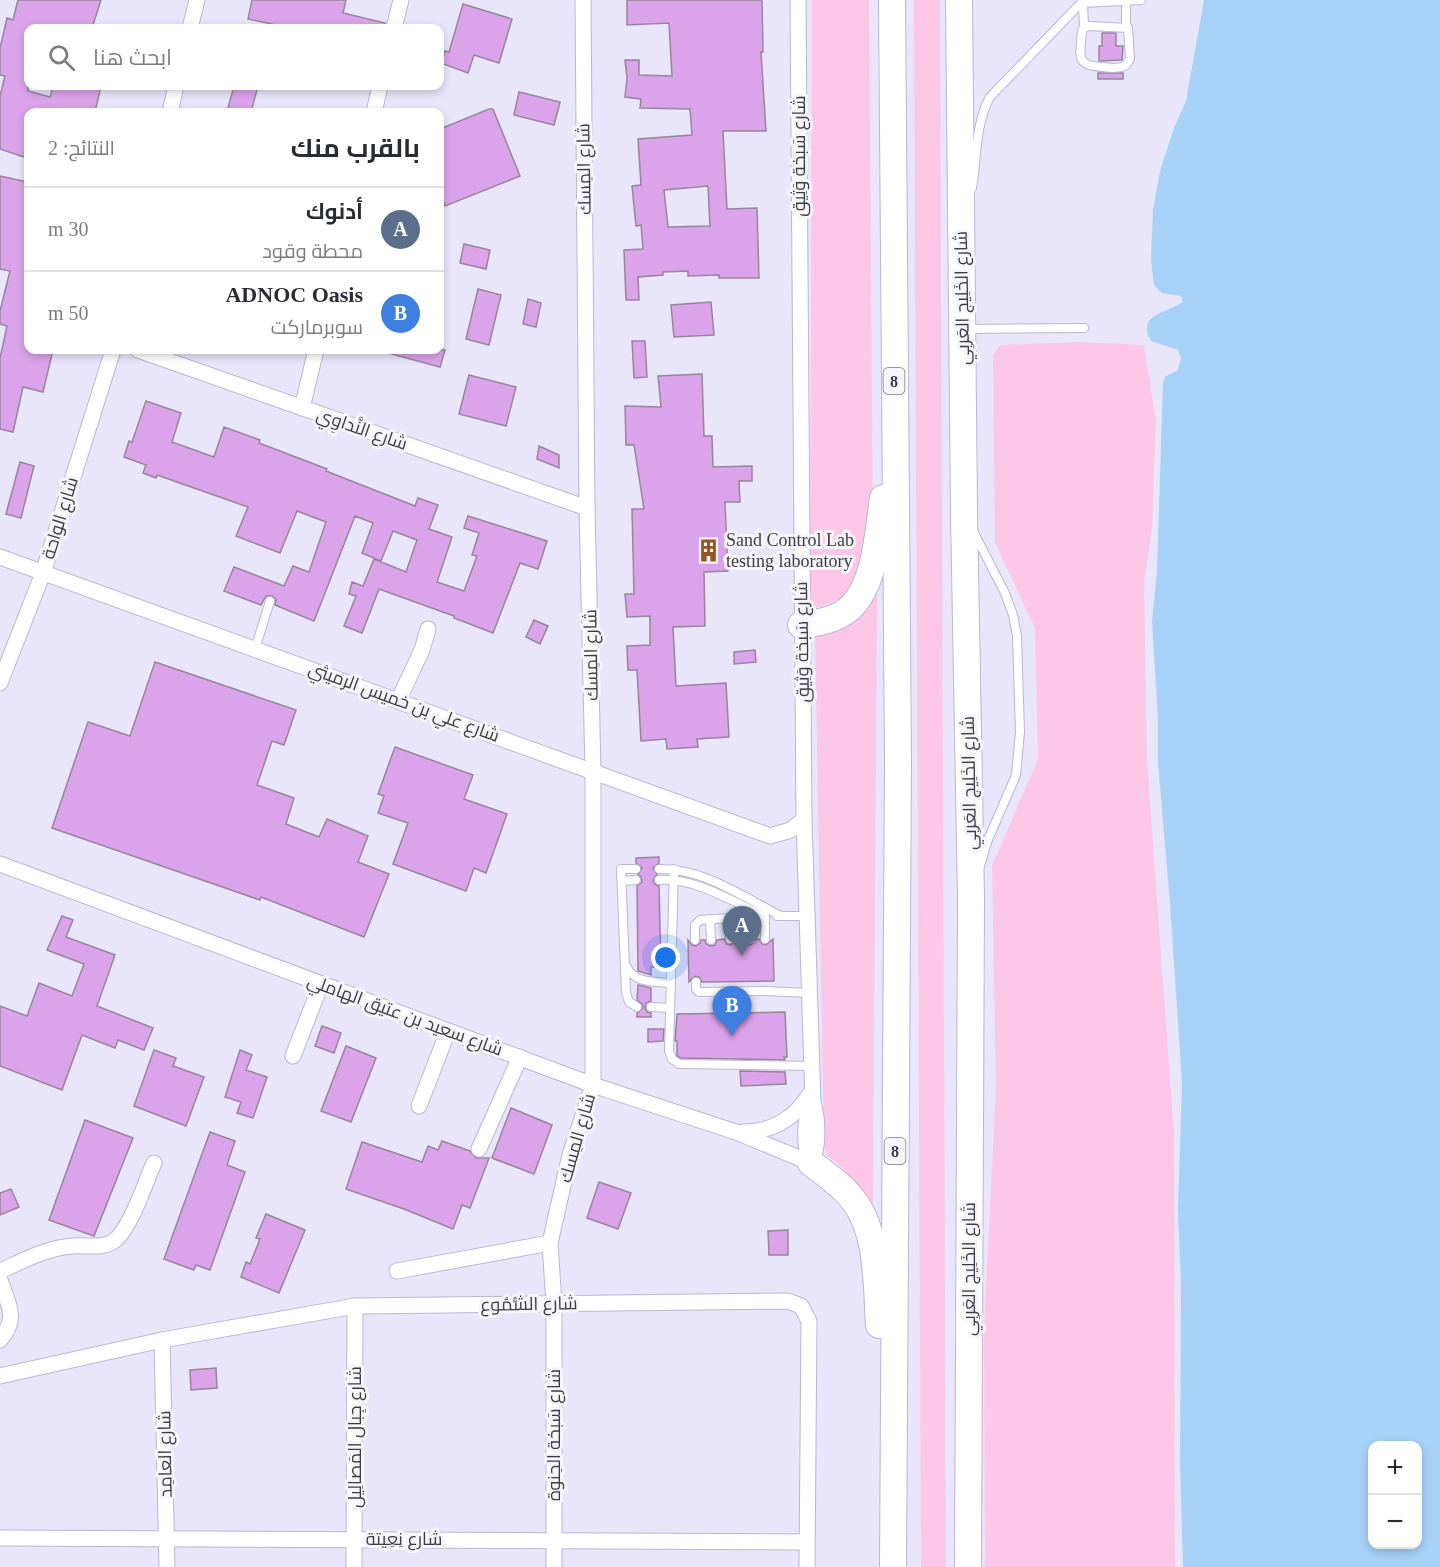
<!DOCTYPE html>
<html lang="ar">
<meta charset="utf-8">
<style>
:root{--surface:#fff;--page:#f2f2f3;--text:#2b2b33;--muted:#7c7c81;--line:#e1e1e2;--accent:#7c3aed}
body{margin:0;font-family:"Times New Roman",Cairo,serif;background:var(--page);color:var(--text);direction:rtl}
.controls{position:absolute;right:18px;bottom:18px;display:grid;overflow:hidden;border-radius:12px;box-shadow:0 3px 9px #0003}
.controls button{width:54px;height:54px;display:grid;place-items:center;padding:0;border:0;border-bottom:2px solid var(--line);background:var(--surface);color:var(--text);font:30px sans-serif}
.you{position:absolute;left:666px;top:958px;width:21px;height:21px;margin:-15px;border:4px solid #fff;border-radius:50%;background:#1a73e8;box-shadow:0 0 0 9px #1a73e833}
.badge{display:grid;place-items:center;width:39px;height:39px;border-radius:50%;background:var(--accent);color:#fff;font-size:20px;font-weight:700}
.pin{position:absolute;translate:-50% -50px;filter:drop-shadow(0 2px 3px #0008)}
.pin::after{content:'';position:absolute;top:32px;width:21px;height:18px;background:inherit;clip-path:polygon(0 0,100% 0,50% 100%)}
.list{margin:0;padding:0;list-style:none}
h2{display:flex;justify-content:space-between;align-items:center;height:78px;margin:0;padding:0 24px;font-size:26px}
h2 small{font-size:20px;font-weight:400;color:var(--muted)}
.list li{display:grid;grid-template-columns:39px 1fr auto;gap:18px;align-items:center;box-sizing:border-box;height:84px;padding:0 24px;border-top:2px solid var(--line)}
.list b{display:block;font-size:22px;white-space:nowrap}
.list p{margin:0;font-size:20px;white-space:nowrap;color:var(--muted)}
.list em{font-size:20px;font-style:normal;color:var(--muted)}
.icon{flex:none;width:33px;height:33px;fill:none;stroke:currentColor;stroke-width:2;stroke-linecap:round;stroke-linejoin:round}
.map{position:relative;flex:none;width:1440px;height:1567px;overflow:hidden;direction:ltr}
.search{position:absolute;background:var(--surface);box-shadow:0 3px 9px #0003;left:24px;top:24px;width:420px;height:66px;display:flex;align-items:center;gap:15px;box-sizing:border-box;padding:0 21px;border-radius:12px;color:var(--muted);font-size:22px}
.panel{position:absolute;background:var(--surface);box-shadow:0 3px 9px #0003;left:24px;top:108px;width:420px;height:246px;border-radius:12px;direction:rtl}
.map>svg:first-child{display:block}
.green{fill:#fec6e7}
.water{fill:#a7d1f7;fill-rule:evenodd}
.building{fill:#dba3ea;stroke:#97859b;stroke-width:1.5;fill-rule:evenodd}
.lines{fill:none;stroke-linecap:round;stroke-linejoin:round}
.service-casing{stroke:#bbb6d1;stroke-width:10}
.minor-casing{stroke:#bbb6d1;stroke-width:17}
.trunk-casing{stroke:#bbb6d1;stroke-width:28}
.service{stroke:#fff;stroke-width:8}
.minor{stroke:#fff;stroke-width:15}
.trunk{stroke:#fff;stroke-width:26}
.labels{text-anchor:middle;dominant-baseline:central;stroke-width:6;stroke-linejoin:round;paint-order:stroke}
.shield{fill:#f6f5fa;stroke:#74737c;stroke-width:1.5}
.shield-label{font-size:16px;font-weight:bold;fill:#3d3b46}
.street-label{font-size:18px;fill:#3d3b46;stroke:#f6f5fa}
.poi-label{font-size:18px;fill:#3d3b46;stroke:#f6f5fa;text-anchor:start}
</style>
<div class="map">
<svg width="1440" height="1567" viewBox="0 0 1440 1567">
<rect width="100%" height="100%" fill="#e9e5fb"/>
<!-- green -->
<g class="green">
<polygon points="812,0 869,0 873,541 848,597 810,610"/>
<polygon points="914,0 940,0 946,1567 921,1567"/>
<polygon points="1079,342 1144,345 1156,421 1152,528 1144,583 1147,761 1174,1134 1175,1567 985,1567 984,1332 996,1088 992,866 1038,759 1035,628 995,543 993,355 1000,345"/>
<polygon points="877,592 873,1205 843,1168 827,1155 824,1146 815,633 856,612"/>
</g>
<!-- water -->
<path class="water" d="M1204,0h236v1567h-257l-3,-104 1,-179 -3,-75 4,-126 -12,-179 -12,-142v-43l-6,-98 5,-50 6,-189 3,-6 12,-6 3,-12 -3,-8 -27,-9c-15,-27 16,-28 32,-39l-2,-6 -19,-3 -8,-8 -3,-26 2,-49 7,-39 14,-43 12,-27zM1372,1446h46v98h-46z"/>
<!-- building -->
<g class="building">
<polygon points="18,0 101,0 92,28 28,28 28,91 50,97 53,86 101,86 95,112 28,112 28,156 25,155 24,157 0,149 0,96 5,76 0,75 0,48 7,18 13,20"/>
<polygon points="252,0 346,0 343,13 385,23 385,28 290,28 248,19"/>
<path d="M627,0h135l1,52h-2l5,79h-43l4,78 30,-1 2,70h-40v-3l-31,1v-5l-25,1v3l-25,2 1,23h-13l-2,-50 19,-1 -2,-24 -5,1 -4,-40 9,-1 -3,-46 54,-4 -2,-26 -50,-1 1,-9 -16,-2 2,-19 -2,-18h14v15l33,1 -3,-53 -42,2zM708,186l2,40 -42,1 -4,-37z"/>
<polygon points="463,4 512,19 499,63 474,55 468,73 441,63 445,51 449,52"/>
<polygon points="1102,33 1116,33 1116,46 1123,46 1122,60 1099,61 1099,46 1102,46"/>
<rect x="1098" y="73" width="25" height="6"/>
<polygon points="234,86 258,86 251,112 227,112"/>
<polygon points="519,92 560,102 554,125 514,115"/>
<polygon points="489,109 493,109 520,176 445,206 440,191 440,129"/>
<polygon points="0,176 28,182 28,350 53,350 43,392 23,387 13,432 0,429 0,358 7,326 0,324 0,311 10,271 0,269"/>
<polygon points="464,244 490,250 486,269 460,263"/>
<polygon points="478,289 501,295 489,345 466,339"/>
<polygon points="528,299 541,303 536,327 523,324"/>
<polygon points="711,302 714,335 674,337 671,305"/>
<polygon points="632,341 645,341 647,377 634,378"/>
<polygon points="388,350 445,350 440,367 388,353"/>
<polygon points="702,374 704,436 712,436 713,467 752,466 752,481 739,481 740,502 725,502 728,571 704,572 705,626 673,627 676,686 726,683 729,737 697,739 698,747 667,749 666,739 641,741 637,670 628,670 627,646 650,645 650,616 627,617 625,594 634,594 632,509 644,509 634,445 626,445 625,406 661,407 658,376"/>
<polygon points="469,375 516,387 506,426 459,414"/>
<polygon points="146,401 181,413 172,442 214,457 224,427 260,440 259,443 327,469 326,471 415,506 418,498 438,505 429,529 452,537 437,582 464,591 477,556 472,555 479,533 464,528 468,516 547,541 538,569 520,563 493,633 454,618 454,616 379,589 362,633 344,626 356,596 349,594 352,582 363,586 374,559 406,572 417,540 393,531 381,561 362,553 373,523 355,516 314,621 275,605 276,599 272,596 266,596 261,605 224,591 234,567 284,586 293,566 309,572 326,522 297,511 280,553 236,536 248,507 157,475 156,478 143,473 146,465 124,457 129,441 132,442"/>
<polygon points="539,446 559,455 559,468 537,459"/>
<polygon points="20,462 34,466 21,518 6,514"/>
<polygon points="534,620 548,626 540,644 526,637"/>
<polygon points="755,650 756,662 734,664 734,652"/>
<polygon points="155,662 296,710 284,745 272,741 257,785 294,798 286,824 319,837 327,819 368,836 358,862 389,874 364,937 261,897 260,900 52,828 88,722 130,736"/>
<polygon points="395,747 473,775 464,799 507,814 486,873 474,868 466,891 393,864 408,823 378,813 384,796 378,794"/>
<polygon points="659,857 659,863 653,868 657,874 653,881 656,885 659,886 661,967 651,967 651,975 638,971 637,886 642,882 641,877 638,874 642,868 636,863 636,858"/>
<polygon points="62,916 73,920 66,937 115,955 97,1006 153,1028 144,1050 118,1040 115,1048 82,1035 62,1090 0,1066 0,1006 27,1016 39,983 72,996 84,964 47,950"/>
<polygon points="724,939 727,944 731,945 736,939 744,939 747,944 751,945 756,939 759,939 762,944 766,945 773,939 774,981 702,982 699,977 695,976 689,982 688,940 692,945 696,946 700,943 701,940 705,940 706,944 711,946 715,945 717,940"/>
<polygon points="638,985 651,988 651,1001 646,1003 645,1007 647,1012 651,1013 651,1017 637,1017 637,1013 643,1008 642,1004 637,1000"/>
<polygon points="785,1012 787,1057 784,1057 785,1060 681,1058 677,1056 677,1041 675,1041 677,1014"/>
<polygon points="322,1026 341,1033 334,1053 315,1046"/>
<polygon points="648,1029 664,1029 663,1041 648,1042"/>
<polygon points="346,1046 376,1058 351,1122 321,1111"/>
<polygon points="154,1050 176,1058 173,1066 204,1077 186,1126 134,1106"/>
<polygon points="240,1050 252,1055 246,1070 267,1077 253,1118 237,1113 241,1102 225,1097"/>
<polygon points="740,1071 785,1072 786,1084 741,1086"/>
<polygon points="511,1108 552,1125 534,1174 492,1158"/>
<polygon points="85,1120 133,1138 94,1236 49,1220"/>
<polygon points="210,1132 235,1141 227,1165 245,1172 210,1270 196,1265 194,1270 164,1259"/>
<polygon points="442,1141 470,1151 476,1158 489,1158 470,1208 462,1205 453,1229 404,1209 346,1189 362,1142 422,1162 428,1146 438,1150"/>
<polygon points="599,1182 631,1193 618,1229 587,1218"/>
<polygon points="11,1189 19,1207 0,1215 0,1193"/>
<polygon points="266,1214 305,1230 279,1293 241,1277 246,1262 250,1264 260,1239 256,1238"/>
<polygon points="788,1230 788,1255 769,1255 768,1231"/>
<polygon points="216,1368 217,1388 191,1390 190,1370"/>
</g>
<g class="lines">
<defs>
<g id="service">
<polyline points="1126,2 1126,27"/>
<path d="M1089,26l39,2 2,31 -4,6c-7,4 -15,3 -23,2 -30,-1 -22,-13 -21,-37l2,-2z"/>
<polyline points="1084,28 1083,3 1141,0"/>
<path d="M972,188c5,-29 3,-64 18,-91l94,-97"/>
<polyline points="965,329 1084,328"/>
<polyline points="973,531 1005,593 1013,615 1017,636 1020,732 1016,775 987,842 980,866"/>
<polyline points="255,649 270,601"/>
<polyline points="636,869 621,869 626,993 629,1002 637,1007"/>
<path d="M659,869c44,-1 84,28 122,47"/>
<polyline points="674,869 669,1051 672,1059 679,1064 812,1066"/>
<path d="M659,880c35,-3 74,22 106,36v23"/>
<polyline points="622,881 636,880"/>
<polyline points="777,916 808,916"/>
<polyline points="750,917 750,939"/>
<polyline points="730,918 730,939"/>
<polyline points="710,919 711,940"/>
<polyline points="695,940 695,925 700,920 762,916"/>
<path d="M626,966c9,18 27,15 45,17"/>
<polyline points="696,982 696,989 699,992 765,991 809,993"/>
<polyline points="651,1007 670,1008"/>
</g>
<g id="minor">
<path d="M798,0l6,819 9,284c5,16 6,45 -2,60 -7,-16 -8,-46 2,-60"/>
<polyline points="190,28 197,0"/>
<polyline points="394,28 401,0"/>
<polyline points="170,112 176,86"/>
<polyline points="374,112 380,86"/>
<polyline points="138,350 587,508"/>
<polyline points="302,408 316,350"/>
<polyline points="0,557 770,836 791,830 804,819"/>
<polyline points="0,683 43,573 113,350"/>
<polyline points="398,701 422,650 428,629"/>
<polyline points="0,864 593,1085 736,1132 811,1163"/>
<polyline points="293,1056 321,984"/>
<polyline points="419,1106 448,1031"/>
<path d="M742,1132c27,1 53,-13 67,-37"/>
<polyline points="479,1149 520,1057"/>
<path d="M0,1271c23,-10 48,-24 74,-25 13,-1 29,3 40,-5 17,-13 31,-58 40,-78"/>
<polyline points="397,1271 550,1243"/>
<path d="M0,1280c8,23 19,39 0,60"/>
<polyline points="162,1340 167,1567"/>
<polyline points="0,1376 162,1340 355,1306 788,1301 801,1306 809,1321 807,1567"/>
<polyline points="0,1538 807,1542"/>
<polyline points="354,1567 355,1306"/>
<polyline points="554,1567 554,1304 550,1243 570,1155 593,1085 593,771 587,508 583,0"/>
</g>
<g id="trunk">
<polyline points="892,0 898,761 893,1567"/>
<polyline points="959,0 964,512 971,899 968,1567"/>
<path d="M801,625c16,-2 36,-5 49,-17 26,-25 28,-76 33,-110"/>
<path d="M811,1163c13,10 28,20 39,33 29,33 26,86 29,129"/>
</g>
</defs>
<!-- service casing -->
<use href="#service" class="service-casing"/>
<!-- minor casing -->
<use href="#minor" class="minor-casing"/>
<!-- trunk casing -->
<use href="#trunk" class="trunk-casing"/>
<!-- service -->
<use href="#service" class="service"/>
<!-- minor -->
<use href="#minor" class="minor"/>
<!-- trunk -->
<use href="#trunk" class="trunk"/>
</g>
<!-- icons -->
<defs>
<symbol id="building-bare" viewBox="-9 -9 18 18"><path d="M-4-6H4V6H1V3H-1V6H-4ZM-2.5-4.3h1.7v1.8h-1.7ZM.8-4.3h1.7v1.8H.8ZM-2.5-1h1.7V.8h-1.7ZM.8-1h1.7V.8H.8Z" fill="#955420" stroke="#f6f5fa" stroke-width="2.5" paint-order="stroke"/></symbol>
</defs>
<g fill-rule="evenodd">
<use href="#building-bare" x="692" y="534" width="33" height="33"/>
</g>
<g class="labels">
<!-- shield labels -->
<g class="shield">
<rect x="883.5" y="368" width="21" height="26" rx="4.5"/>
<rect x="884.5" y="1138" width="21" height="26" rx="4.5"/>
</g>
<g class="shield-label">
<text x="894" y="381">8</text>
<text x="895" y="1151">8</text>
</g>
<!-- street labels -->
<g class="street-label">
<text transform="translate(799 156) rotate(-90)">شارع سَبخة وَثِيق</text>
<text transform="translate(584 169) rotate(-91)">شارع المِسك</text>
<text transform="translate(962 298) rotate(-91)">شارع الخَلِيج العَربِي</text>
<text transform="translate(362 429) rotate(19)">شارع النَّداوِي</text>
<text transform="translate(60 518) rotate(-73)">شارع الواحة</text>
<text transform="translate(802 642) rotate(-91)">شارع سَبخة وَثِيق</text>
<text transform="translate(591 655) rotate(-91)">شارع المِسك</text>
<text transform="translate(404 702) rotate(20)">شارع علي بن خميس الرميثي</text>
<text transform="translate(969 783) rotate(-91)">شارع الخَلِيج العَربِي</text>
<text transform="translate(405 1015) rotate(20)">شارع سعيد بن عتيق الهاملي</text>
<text transform="translate(577 1138) rotate(-74)">شارع المِسك</text>
<text transform="translate(969 1269) rotate(-90)">شارع الخَلِيج العَربِي</text>
<text transform="translate(529 1304) rotate(-1)">شارع الشُّمُوع</text>
<text transform="translate(554 1435) rotate(-90)">شارع سَبخة الحِنوة</text>
<text transform="translate(355 1437) rotate(-90)">شارع جِبال المَصالِيل</text>
<text transform="translate(165 1454) rotate(-91)">شارع العامِد</text>
<text x="404" y="1539">شارع نِعِيتة</text>
</g>
<!-- poi labels -->
<g class="poi-label">
<text x="726" y="540">Sand Control Lab<tspan x="726" dy="21">testing laboratory</tspan></text>
</g>
</g>
</svg>
<div class="controls">
<button>+</button>
<button>−</button>
</div>
<div class="you"></div>
<div class="pin badge" style="left:742px;top:956px;background:#5c6f8a">A</div>
<div class="pin badge" style="left:732px;top:1036px;background:#3f7fe0">B</div>
<div class="search"><svg class="icon" aria-label="search" viewBox="0 0 24 24"><circle cx="10" cy="10" r="6"/><path d="M15 15l6 6"/></svg>ابحث هنا</div>
<section class="panel">
<h2>بالقرب منك<small>النتائج: 2</small></h2>
<ul class="list">
<li><span class="badge" style="background:#5c6f8a">A</span><div><b>أدنوك</b><p>محطة وقود</p></div><em>30 m</em></li>
<li><span class="badge" style="background:#3f7fe0">B</span><div><b>ADNOC Oasis</b><p>سوبرماركت</p></div><em>50 m</em></li>
</ul>
</section>
</div>
